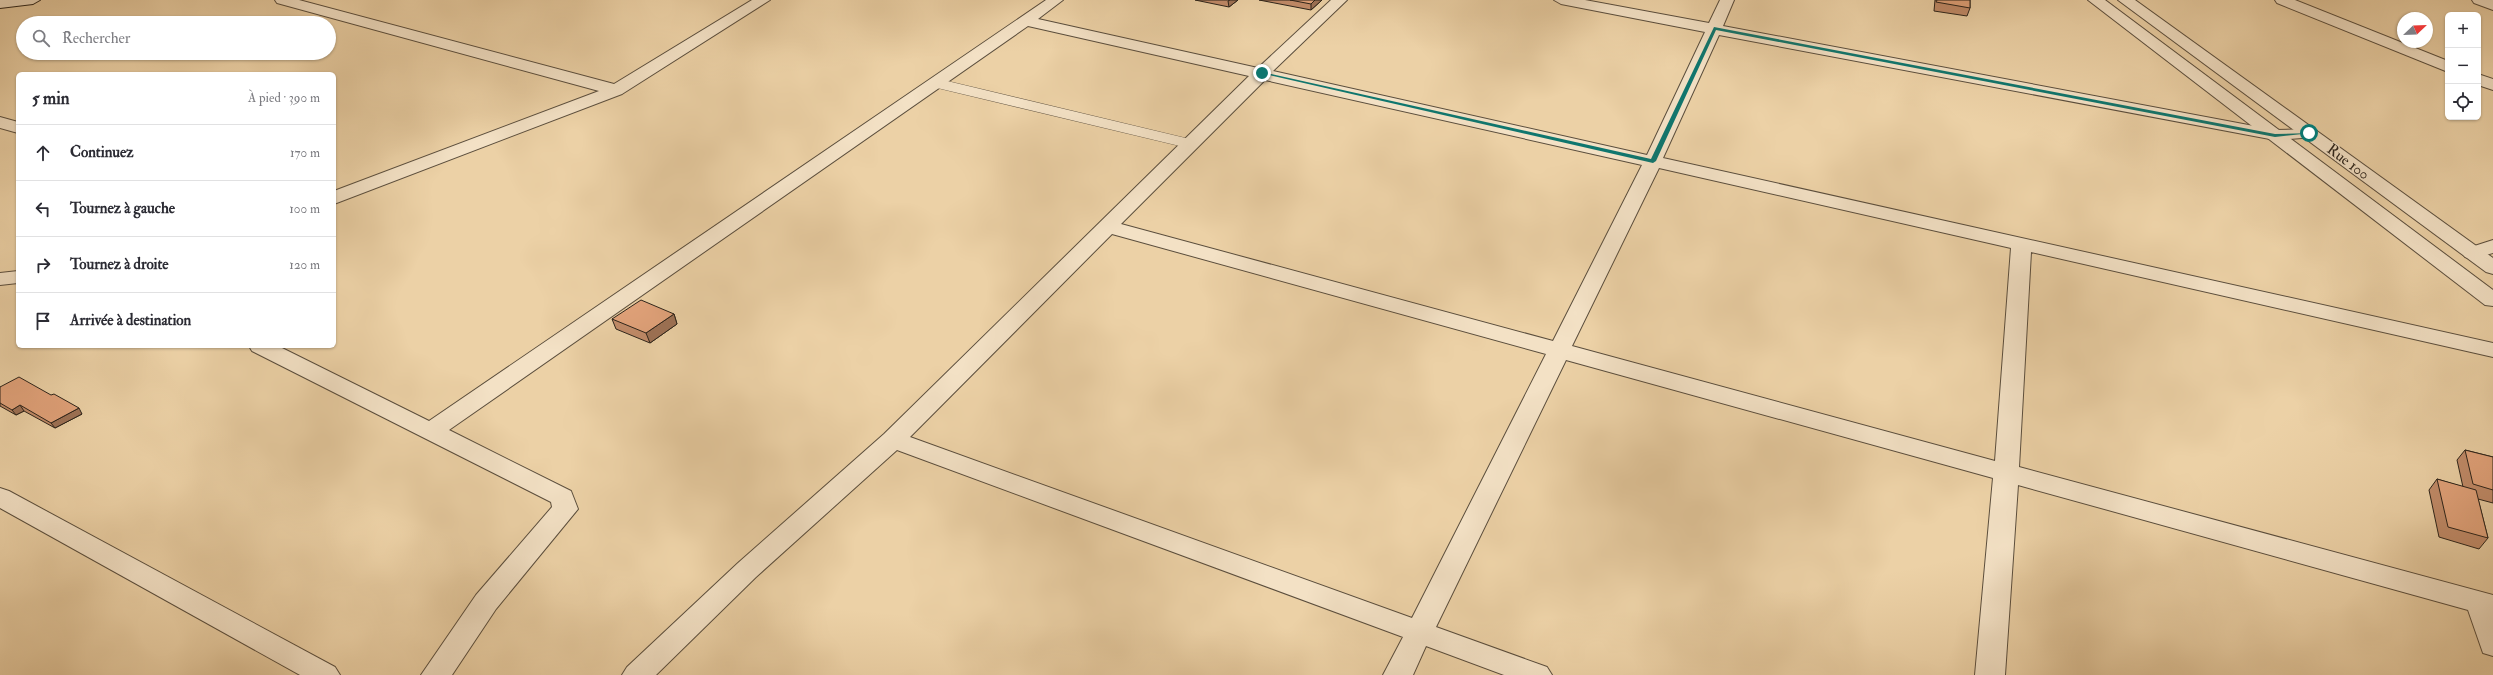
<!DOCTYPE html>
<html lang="fr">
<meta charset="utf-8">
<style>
:root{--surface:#fff;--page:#f2f2f3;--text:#2b2b33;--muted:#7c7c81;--line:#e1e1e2}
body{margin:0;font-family:"IM FELL Double Pica",serif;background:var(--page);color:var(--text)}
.controls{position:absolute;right:12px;top:12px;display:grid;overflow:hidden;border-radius:6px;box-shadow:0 1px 3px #0004}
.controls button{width:36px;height:36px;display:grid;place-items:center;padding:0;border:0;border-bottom:1px solid var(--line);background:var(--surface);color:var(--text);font:20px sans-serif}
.compass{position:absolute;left:2397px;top:12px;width:36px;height:36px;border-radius:50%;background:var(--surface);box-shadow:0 1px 3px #0004;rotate:67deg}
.stop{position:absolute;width:12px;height:12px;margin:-9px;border:3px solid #0f766e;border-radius:50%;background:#fff}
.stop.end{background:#0f766e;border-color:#fff;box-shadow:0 1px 4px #0008}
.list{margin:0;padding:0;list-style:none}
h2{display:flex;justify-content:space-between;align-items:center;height:52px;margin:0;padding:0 16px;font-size:17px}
h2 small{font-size:13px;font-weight:400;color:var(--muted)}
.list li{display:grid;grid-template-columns:26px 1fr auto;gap:12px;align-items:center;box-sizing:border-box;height:56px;padding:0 16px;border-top:1px solid var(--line)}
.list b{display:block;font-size:15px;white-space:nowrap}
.list em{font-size:13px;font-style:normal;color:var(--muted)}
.icon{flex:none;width:22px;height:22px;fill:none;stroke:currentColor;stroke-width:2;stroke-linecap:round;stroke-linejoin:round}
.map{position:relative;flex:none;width:2493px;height:675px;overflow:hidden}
.search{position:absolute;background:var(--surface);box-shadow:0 1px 3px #0004;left:16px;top:16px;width:320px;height:44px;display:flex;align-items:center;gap:10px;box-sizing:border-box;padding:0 14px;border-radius:22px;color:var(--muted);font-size:15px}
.panel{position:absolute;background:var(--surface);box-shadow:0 1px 3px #0004;left:16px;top:72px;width:320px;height:276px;border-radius:6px}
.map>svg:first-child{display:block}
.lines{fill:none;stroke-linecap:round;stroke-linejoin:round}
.service-casing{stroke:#5b4e3d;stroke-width:10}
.minor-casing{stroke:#5b4e3d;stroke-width:2}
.tertiary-casing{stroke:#5b4e3d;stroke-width:2}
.secondary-casing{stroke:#2b231a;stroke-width:2}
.service{stroke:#f3e1c5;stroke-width:9}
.minor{fill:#f3e1c5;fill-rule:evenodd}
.tertiary{fill:#f3e1c5;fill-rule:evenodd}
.secondary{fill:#f3e1c5;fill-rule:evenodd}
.wall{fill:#c28c6a;stroke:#2b231a}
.shaded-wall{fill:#9e7256;stroke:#2b231a}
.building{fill:#e2a37b;stroke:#2b231a}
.route{fill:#0f766e}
.labels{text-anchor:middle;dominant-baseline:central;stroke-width:3;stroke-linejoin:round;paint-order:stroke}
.street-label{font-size:15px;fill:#2b231a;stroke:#f3e1c5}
</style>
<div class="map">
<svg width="2493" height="675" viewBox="0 0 2493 675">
<rect width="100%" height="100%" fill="#ecd1a6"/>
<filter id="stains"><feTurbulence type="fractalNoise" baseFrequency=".005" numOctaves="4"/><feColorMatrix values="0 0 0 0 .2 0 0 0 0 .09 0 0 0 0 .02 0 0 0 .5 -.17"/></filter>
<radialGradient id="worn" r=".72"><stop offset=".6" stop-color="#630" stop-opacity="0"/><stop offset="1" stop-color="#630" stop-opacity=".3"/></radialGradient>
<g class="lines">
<defs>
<polyline id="service" points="936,83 1191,144"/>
<g id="minor">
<polygon points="275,0 299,0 614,84 752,0 770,0 622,94 334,204 334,191 599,91 277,3"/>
<path d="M1046,0h17l-25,19 220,49 73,-68h16l-74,71 374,84 58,-123 -144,-28 -7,-4h31l124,23 11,-23h14l-11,26 552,104 40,-1 3,4 -3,4 -40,3 -556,-105 -56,123 830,185v14l-462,-105 -12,215 474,128v61l-10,-3 -15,-43 -450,-125 -13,190h-30l18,-197 -427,-118 -130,267 111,40 5,8h-48l-78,-29 -13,29h-30l20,-38 -506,-187 -141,127 -100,98h-34l5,-8 111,-104 146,-129 365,-358 -221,-50 -579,404 122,61 7,18 -82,100 -44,66h-31l55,-80 76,-88 -1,-5 -299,-151 -3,-5h29l151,75zM1265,80l377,85 -89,176 -432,-117zM1659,168l352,80 -16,213 -423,-115zM1112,234l434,120 -134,264 -502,-181z"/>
<polygon points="2275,0 2295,0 2448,61 2448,72 2277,3"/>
<polygon points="2472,0 2493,0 2493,10 2474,3"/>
<polygon points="2478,74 2493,79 2493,90 2478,85"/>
<polygon points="0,117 18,122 18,133 0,128"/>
<polygon points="2493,240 2493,253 2472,259 2465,257 2462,253 2465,249"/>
<polygon points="18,271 18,283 0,285 0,273"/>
<polygon points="0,488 9,491 335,667 340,675 300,675 0,508"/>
</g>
<g id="tertiary">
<polygon points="2088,0 2105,0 2493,290 2493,306 2485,305"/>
<polygon points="2118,0 2135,0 2493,258 2493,274 2486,272"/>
</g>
<polygon id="secondary" points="0,0 40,0 33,4 0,8"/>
</defs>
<!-- service casing -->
<use href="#service" class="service-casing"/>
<!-- minor casing -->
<use href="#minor" class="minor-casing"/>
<!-- tertiary casing -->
<use href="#tertiary" class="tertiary-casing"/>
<!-- secondary casing -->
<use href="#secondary" class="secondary-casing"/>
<!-- service -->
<use href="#service" class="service"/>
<!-- minor -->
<use href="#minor" class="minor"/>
<!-- tertiary -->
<use href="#tertiary" class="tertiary"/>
<!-- secondary -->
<use href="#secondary" class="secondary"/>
</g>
<!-- wall -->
<g class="wall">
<polygon points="1195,0 1238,0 1229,7"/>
<polygon points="1259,0 1322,0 1311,10"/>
<polygon points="1935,0 1970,0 1970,8 1967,16 1934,11"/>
<polygon points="674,314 677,324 650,343 616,329 612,319"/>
<polygon points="0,387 82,414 55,428 24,411 16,415 0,406"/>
<polygon points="2465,450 2493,457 2493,503 2478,499 2488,538 2479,549 2439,537 2429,490 2437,479 2463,487 2457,460"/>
</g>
<!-- shaded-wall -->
<g class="shaded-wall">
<polygon points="1230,0 1238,0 1229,7 1228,1"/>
<polygon points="1315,0 1322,0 1311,10 1311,4"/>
<polygon points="674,314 677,324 650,343 646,333"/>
<polygon points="20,405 24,411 16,415 12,410"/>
<polygon points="79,408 82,414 55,428 51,423"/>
</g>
<!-- building -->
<g class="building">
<polygon points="1290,0 1315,0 1311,4"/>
<polygon points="1937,0 1970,0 1970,8 1936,2"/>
<polygon points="641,300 674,314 646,333 612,319"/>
<polygon points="19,377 51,395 54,394 79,408 51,423 20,405 12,410 0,403 0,387"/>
<polygon points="2465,450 2493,457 2493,490 2473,484"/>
<polygon points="2437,479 2476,490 2488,538 2448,527"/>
</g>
<!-- route -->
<polygon class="route" points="1714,27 2275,134 2312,133 2275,137 1716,30 1656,161 1653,163 1260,73 1262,72 1651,159"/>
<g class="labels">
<!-- street labels -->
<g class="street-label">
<text transform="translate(2348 162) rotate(37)">Rue 100</text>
</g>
</g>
<rect width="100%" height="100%" filter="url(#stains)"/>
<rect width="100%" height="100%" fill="url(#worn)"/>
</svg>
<div class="controls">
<button>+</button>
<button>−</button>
<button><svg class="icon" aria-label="locate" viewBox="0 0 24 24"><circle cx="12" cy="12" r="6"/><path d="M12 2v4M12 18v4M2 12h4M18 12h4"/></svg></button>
</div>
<svg class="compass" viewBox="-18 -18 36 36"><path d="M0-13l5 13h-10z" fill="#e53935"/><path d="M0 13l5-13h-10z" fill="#7c7c81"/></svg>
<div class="stop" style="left:2309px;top:133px"></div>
<div class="stop end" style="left:1262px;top:73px"></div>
<div class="search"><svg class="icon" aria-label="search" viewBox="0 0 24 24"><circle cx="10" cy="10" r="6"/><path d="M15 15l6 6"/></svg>Rechercher</div>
<section class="panel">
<h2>5 min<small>À pied · 390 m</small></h2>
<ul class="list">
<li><svg class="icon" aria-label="ahead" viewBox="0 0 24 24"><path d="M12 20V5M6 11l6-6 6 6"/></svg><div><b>Continuez</b></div><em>170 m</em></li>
<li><svg class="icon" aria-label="left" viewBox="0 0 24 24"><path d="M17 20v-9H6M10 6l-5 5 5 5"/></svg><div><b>Tournez à gauche</b></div><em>100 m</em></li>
<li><svg class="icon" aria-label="right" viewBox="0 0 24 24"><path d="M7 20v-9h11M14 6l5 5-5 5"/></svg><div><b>Tournez à droite</b></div><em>120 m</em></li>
<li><svg class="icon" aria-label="arrive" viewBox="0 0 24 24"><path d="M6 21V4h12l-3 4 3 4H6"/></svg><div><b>Arrivée à destination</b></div></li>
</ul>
</section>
</div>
